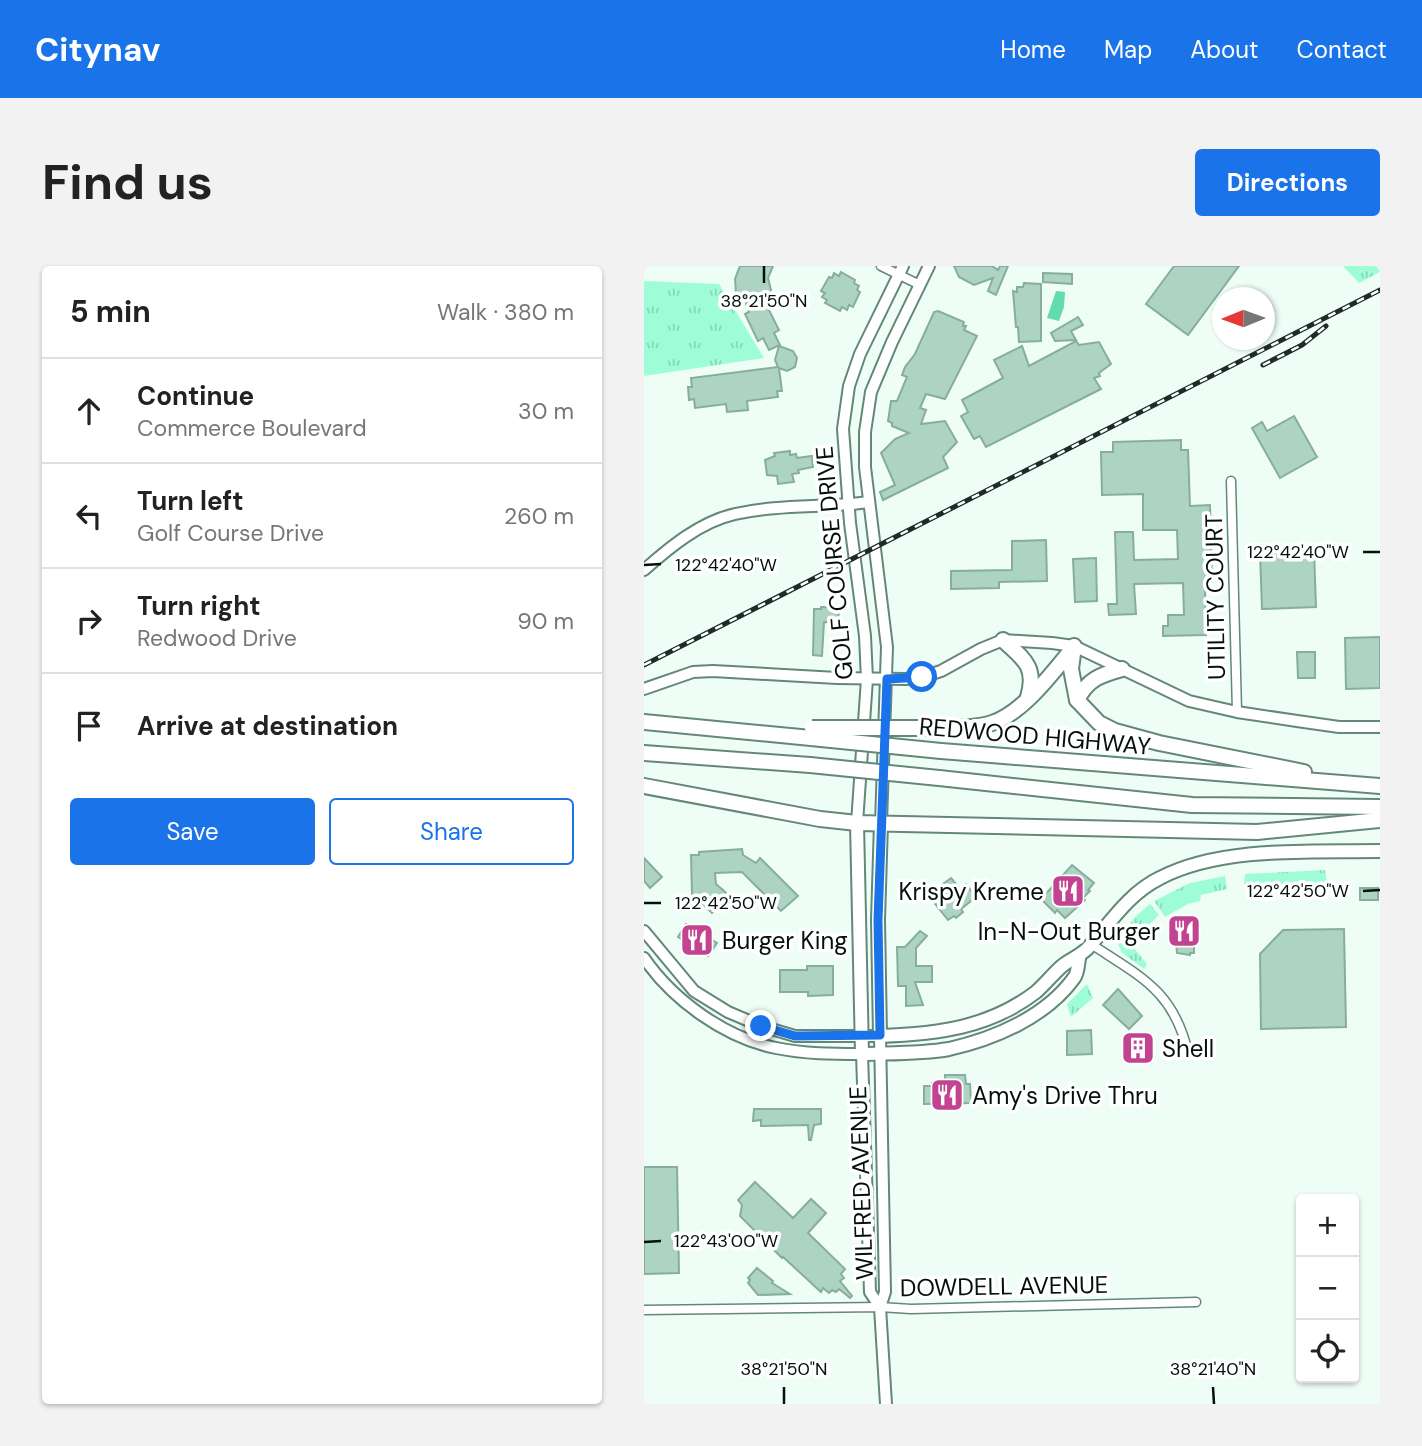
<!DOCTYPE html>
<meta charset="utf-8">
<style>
:root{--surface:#fff;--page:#f2f2f2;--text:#222;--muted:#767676;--line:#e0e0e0;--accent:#1a73e8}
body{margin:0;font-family:"DM Sans",sans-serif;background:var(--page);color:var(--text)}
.controls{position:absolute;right:21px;bottom:21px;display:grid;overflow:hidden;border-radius:7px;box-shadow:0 2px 5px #0004}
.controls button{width:63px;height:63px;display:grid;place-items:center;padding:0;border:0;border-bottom:2px solid var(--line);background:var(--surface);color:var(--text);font:35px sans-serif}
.compass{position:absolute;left:568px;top:21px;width:63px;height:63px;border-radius:50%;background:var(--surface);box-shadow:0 2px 5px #0004;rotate:269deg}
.stop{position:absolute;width:21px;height:21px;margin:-16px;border:5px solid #1a73e8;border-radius:50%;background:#fff}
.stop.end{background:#1a73e8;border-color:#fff;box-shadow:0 2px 7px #0008}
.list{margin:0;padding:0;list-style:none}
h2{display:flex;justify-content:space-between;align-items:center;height:91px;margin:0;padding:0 28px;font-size:30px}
h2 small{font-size:23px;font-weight:400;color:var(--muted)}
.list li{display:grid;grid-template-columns:46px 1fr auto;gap:21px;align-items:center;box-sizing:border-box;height:105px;padding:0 28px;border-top:2px solid var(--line)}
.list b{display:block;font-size:26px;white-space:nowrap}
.list p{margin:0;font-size:23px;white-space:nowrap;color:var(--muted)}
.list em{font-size:23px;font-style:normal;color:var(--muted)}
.actions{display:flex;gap:14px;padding:21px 28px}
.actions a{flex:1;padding:16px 0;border:2px solid var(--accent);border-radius:7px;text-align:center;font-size:24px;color:var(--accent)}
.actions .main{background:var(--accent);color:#fff}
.icon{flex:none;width:38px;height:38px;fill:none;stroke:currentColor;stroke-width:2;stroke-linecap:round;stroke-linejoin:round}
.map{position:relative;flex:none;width:736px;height:1138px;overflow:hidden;border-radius:7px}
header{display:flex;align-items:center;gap:42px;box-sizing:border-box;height:98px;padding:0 35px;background:var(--accent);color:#fff}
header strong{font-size:33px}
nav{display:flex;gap:38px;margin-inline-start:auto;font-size:24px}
.intro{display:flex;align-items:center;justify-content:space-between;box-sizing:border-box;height:168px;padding:0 42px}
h1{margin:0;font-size:49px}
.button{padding:18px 32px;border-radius:7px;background:var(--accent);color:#fff;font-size:24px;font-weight:700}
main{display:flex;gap:42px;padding:0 42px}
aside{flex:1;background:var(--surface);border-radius:7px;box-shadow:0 2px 5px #0004}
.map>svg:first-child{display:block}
.grass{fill:url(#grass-tufts)}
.water{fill:#61dbaf}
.building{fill:#add4c3;stroke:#87ad9c;stroke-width:2}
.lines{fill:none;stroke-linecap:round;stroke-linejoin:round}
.minor-casing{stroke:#638878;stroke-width:11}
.tertiary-casing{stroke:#638878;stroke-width:14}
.primary-casing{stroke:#638878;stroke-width:16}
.motorway-casing{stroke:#638878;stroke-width:18}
.minor{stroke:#fff;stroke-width:8}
.tertiary{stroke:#fff;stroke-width:10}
.primary{stroke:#fff;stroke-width:12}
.motorway{stroke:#fff;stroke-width:14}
.rail-casing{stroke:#1f2b26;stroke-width:5}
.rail{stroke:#fff;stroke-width:2.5;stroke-dasharray:8;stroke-linecap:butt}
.motorway-bridge-casing{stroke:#638878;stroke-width:18;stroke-linecap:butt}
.motorway-bridge{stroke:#fff;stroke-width:14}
.route{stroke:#1a73e8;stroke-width:9}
.ticks{fill:none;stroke:#04100b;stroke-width:2.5}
.labels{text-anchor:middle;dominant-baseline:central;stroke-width:7;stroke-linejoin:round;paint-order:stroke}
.street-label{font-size:24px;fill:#04100b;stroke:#fff}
.poi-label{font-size:24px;fill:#04100b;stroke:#fff;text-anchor:start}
.ticks-label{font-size:18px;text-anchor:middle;fill:#04100b;stroke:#fff;stroke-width:7;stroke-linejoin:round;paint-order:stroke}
</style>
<header>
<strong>Citynav</strong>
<nav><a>Home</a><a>Map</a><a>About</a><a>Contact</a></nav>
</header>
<div class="intro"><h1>Find us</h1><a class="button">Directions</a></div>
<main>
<aside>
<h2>5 min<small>Walk · 380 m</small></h2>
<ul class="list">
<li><svg class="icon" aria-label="ahead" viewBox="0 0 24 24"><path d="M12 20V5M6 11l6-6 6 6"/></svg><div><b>Continue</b><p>Commerce Boulevard</p></div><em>30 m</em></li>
<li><svg class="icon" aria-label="left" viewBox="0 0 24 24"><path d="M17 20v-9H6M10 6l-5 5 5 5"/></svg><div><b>Turn left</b><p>Golf Course Drive</p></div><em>260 m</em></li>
<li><svg class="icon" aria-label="right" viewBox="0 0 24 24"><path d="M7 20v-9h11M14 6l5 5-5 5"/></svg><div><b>Turn right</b><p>Redwood Drive</p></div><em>90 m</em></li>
<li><svg class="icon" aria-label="arrive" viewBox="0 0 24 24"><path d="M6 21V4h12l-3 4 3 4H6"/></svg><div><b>Arrive at destination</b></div></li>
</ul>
<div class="actions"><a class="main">Save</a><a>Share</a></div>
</aside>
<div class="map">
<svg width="736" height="1138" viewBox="0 0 736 1138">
<defs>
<pattern id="grass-tufts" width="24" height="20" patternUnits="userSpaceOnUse" patternTransform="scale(1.75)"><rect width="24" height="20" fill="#9efdd7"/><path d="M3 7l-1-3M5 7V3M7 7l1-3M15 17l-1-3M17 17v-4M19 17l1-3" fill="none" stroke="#86d8b7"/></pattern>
</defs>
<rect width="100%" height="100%" fill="#eefef6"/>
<!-- grass -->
<g class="grass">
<polygon points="699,0 736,0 736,6 715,17"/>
<polygon points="0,15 75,18 120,92 0,110"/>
<polygon points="681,604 683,618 600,619 601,608"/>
<polygon points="581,610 583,623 557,629 556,635 544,638 521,651 510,635 546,617"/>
<polygon points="506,638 515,649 486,677 503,698 500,703 477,686 473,674 492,650"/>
<polygon points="443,718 449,732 427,751 423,738"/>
</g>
<!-- water -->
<polygon class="water" points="412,25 421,26 420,41 415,55 403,52"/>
<!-- building -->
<g class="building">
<polygon points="96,0 129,0 124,12 127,24 121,36 135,64 130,67 136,79 125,84 119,72 114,75 101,48 105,46 98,27 92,28 91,13"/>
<polygon points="310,0 348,0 354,4 356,0 364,0 352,29 344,25 349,12 330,19 315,11"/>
<polygon points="530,0 595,0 544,69 502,38"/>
<polygon points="197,6 211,14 210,17 215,20 213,24 216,26 209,41 205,39 203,44 198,41 196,45 181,37 183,34 178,31 181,27 177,25 185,11 188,12 190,7 195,10"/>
<polygon points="399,7 428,8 428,18 399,16"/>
<polygon points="380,17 397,18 397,75 375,76 374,61 372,61 369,25 373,26 373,21 379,21"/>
<polygon points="294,45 320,56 319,60 322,60 320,64 333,70 301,133 282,128 276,142 282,144 277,158 301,155 313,176 299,191 304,202 239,234 236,226 251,219 237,187 251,173 265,167 248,160 248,157 244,155 247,135 253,135 263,111 258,109 261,101 271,88 290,46"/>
<polygon points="434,51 439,59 427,65 432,74 411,75 407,67"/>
<polygon points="432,75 435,79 455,76 467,98 455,107 456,110 450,112 457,123 342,181 336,170 330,173 317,150 324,146 318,134 359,112 350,94 378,80 385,100"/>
<polygon points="135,80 149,85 153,92 151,101 143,105 135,102 138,125 133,125 134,131 103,135 104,144 83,146 82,138 51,142 50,133 45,134 44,121 48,121 47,112 134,101 131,94"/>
<polygon points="650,150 673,191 636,212 608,162 618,156 623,165"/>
<polygon points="537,174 537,184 544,184 546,240 566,239 568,316 561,316 562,369 519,370 519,360 524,360 524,349 540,349 539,317 490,318 492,348 465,349 464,338 473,338 471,266 489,266 490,294 534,293 533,264 499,264 499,228 458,229 457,186 469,186 469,176"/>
<polygon points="146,185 146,189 152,188 153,192 168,190 169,201 154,204 155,207 148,208 150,216 134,218 133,210 123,209 121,194 131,190 130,187"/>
<polygon points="402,274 403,315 355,316 355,322 307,323 307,305 368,304 368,275"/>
<polygon points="670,285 672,341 618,343 616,287"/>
<polygon points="452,292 453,335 431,336 429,293"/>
<polygon points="177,341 195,342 194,357 180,356 178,390 169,389 170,343 177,343"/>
<polygon points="736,371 736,422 702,423 701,372"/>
<polygon points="653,386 671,386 671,412 654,412"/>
<polygon points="98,583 99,589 112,597 116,592 154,630 137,645 98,606 71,607 72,618 88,632 68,647 48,628 47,589 55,589 55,586"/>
<polygon points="0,592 18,611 6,622 0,615"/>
<polygon points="428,599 450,617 444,624 446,625 439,632 441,634 421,652 413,644 411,647 397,633"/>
<polygon points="307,612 316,623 322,618 332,631 317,643 319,646 312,652 310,650 304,654 284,629"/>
<rect x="716" y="622" width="18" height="12"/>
<polygon points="537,651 544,651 545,657 550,656 550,687 546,687 546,689 533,687 530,657 537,657"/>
<polygon points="42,658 73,677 64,690 34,671"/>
<polygon points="700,663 702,761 617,763 616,688 639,664"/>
<polygon points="276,665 283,670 272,682 272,700 288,700 288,716 271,716 279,739 262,740 262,720 254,720 253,681 261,681"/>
<polygon points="163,700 189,700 189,729 164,730 164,726 136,726 136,704 163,704"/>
<polygon points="474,723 498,750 485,763 459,739"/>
<polygon points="447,764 448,788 423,789 423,765"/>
<polygon points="503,768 508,778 490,787 485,777"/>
<polygon points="301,809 321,809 322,818 326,818 327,837 280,838 280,820 288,820 288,817 301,816"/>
<polygon points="110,843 177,843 177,858 170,859 167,874 165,874 164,859 117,860 117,854 109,855"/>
<polygon points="0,901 33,901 35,1007 0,1008"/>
<polygon points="111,916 149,952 167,933 182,947 164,967 201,1003 197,1008 200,1012 196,1015 208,1030 206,1032 195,1023 192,1026 188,1024 185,1027 179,1022 177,1026 139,991 138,992 96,950 98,939 94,934"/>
<polygon points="113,1002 129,1015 128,1017 146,1028 114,1029 104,1017 106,1014 104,1012"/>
</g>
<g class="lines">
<defs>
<g id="minor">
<polyline points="237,0 276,19"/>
<polyline points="587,215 593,446"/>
<path d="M447,678c50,33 83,47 97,109"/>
<polyline points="0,1044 236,1041 267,1043 552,1036"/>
</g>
<g id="tertiary">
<path d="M0,304c26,-23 56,-48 91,-56 44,-10 90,-6 134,-12"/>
<polyline points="0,423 49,406 69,405 193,412 262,413 278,411 297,405 337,383 359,374 408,377 430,380 545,435 593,446 653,455 695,461 736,461"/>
<polyline points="213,557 223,413 221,370 206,257 199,163 205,120 216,88 259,0"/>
<polyline points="237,557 243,381 221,201 221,166 227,126 248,76 285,0"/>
<polyline points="0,665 50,725 84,746 117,760 151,770 236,770 241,1026 236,1041 242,1138"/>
<path d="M0,692c29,42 81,80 132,90 29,6 57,6 86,6l8,238 10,15"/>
</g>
<g id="primary">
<path d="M213,557l5,231c29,-1 59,0 87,-5 45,-10 97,-32 125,-71 4,-5 4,-14 5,-20"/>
<path d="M237,557l-3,97 2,116c57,-2 109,-8 156,-44 9,-8 17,-18 26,-26 9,-7 18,-10 26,-18 22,-25 41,-55 72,-70 61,-32 152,-26 220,-27"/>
</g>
<g id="motorway">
<path d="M359,374c21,19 34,27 25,57"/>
<polyline points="430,380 427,403 433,434 455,457 471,465 515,477 660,506"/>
<path d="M433,434c11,-21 23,-25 45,-31"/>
<polyline points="0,456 167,472"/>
<path d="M298,462c16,0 34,0 50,-5 31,-10 61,-51 81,-75"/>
<polyline points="297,485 736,520"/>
<polyline points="0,487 166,499"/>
<polyline points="295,512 548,539 736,541"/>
<polyline points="0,520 176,553 213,557 613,566 736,554"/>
</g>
</defs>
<!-- minor casing -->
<use href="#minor" class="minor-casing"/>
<!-- tertiary casing -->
<use href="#tertiary" class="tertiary-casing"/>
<!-- primary casing -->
<use href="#primary" class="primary-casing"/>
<!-- motorway casing -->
<use href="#motorway" class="motorway-casing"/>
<!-- minor -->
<use href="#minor" class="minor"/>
<!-- tertiary -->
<use href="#tertiary" class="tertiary"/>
<!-- primary -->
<use href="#primary" class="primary"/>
<!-- motorway -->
<use href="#motorway" class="motorway"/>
<defs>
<g id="rail">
<polyline points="619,99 658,79 682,60"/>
<polyline points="0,399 736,24"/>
</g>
</defs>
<!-- rail casing -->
<use href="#rail" class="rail-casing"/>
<!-- rail -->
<use href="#rail" class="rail"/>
<defs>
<g id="motorway-bridge">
<polyline points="168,462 298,462"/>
<polyline points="167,472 297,485"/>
<polyline points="166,499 295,512"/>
</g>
</defs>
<!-- motorway-bridge casing -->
<use href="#motorway-bridge" class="motorway-bridge-casing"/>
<!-- motorway-bridge -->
<use href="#motorway-bridge" class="motorway-bridge"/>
</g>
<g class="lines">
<!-- route -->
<polyline class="route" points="117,760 151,770 236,769 234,654 243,413 278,411"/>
</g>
<!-- ticks -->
<path class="ticks" d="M120,0v17M719,286h17M0,299l17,-1M719,625l17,-1M0,637h17M0,976l17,-1M140,1121v17M569,1121l1,17"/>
<!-- icons -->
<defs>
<symbol id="restaurant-square" viewBox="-11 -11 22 22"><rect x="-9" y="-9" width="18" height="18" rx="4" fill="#c24390" stroke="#fff"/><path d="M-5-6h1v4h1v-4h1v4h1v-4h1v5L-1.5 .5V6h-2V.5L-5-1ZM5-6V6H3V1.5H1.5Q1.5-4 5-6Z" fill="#fff"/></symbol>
<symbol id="building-square" viewBox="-11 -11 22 22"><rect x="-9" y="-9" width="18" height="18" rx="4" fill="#c24390" stroke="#fff"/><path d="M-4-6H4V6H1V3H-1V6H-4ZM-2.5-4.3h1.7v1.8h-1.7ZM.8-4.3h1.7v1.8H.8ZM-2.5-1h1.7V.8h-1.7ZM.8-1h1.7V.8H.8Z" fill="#fff"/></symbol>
</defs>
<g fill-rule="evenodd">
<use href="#restaurant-square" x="405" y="606" width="38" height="38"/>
<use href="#restaurant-square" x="521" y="646" width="38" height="38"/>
<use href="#restaurant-square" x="34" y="655" width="38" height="38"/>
<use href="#building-square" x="475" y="763" width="38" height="38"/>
<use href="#restaurant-square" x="284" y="810" width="38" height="38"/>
</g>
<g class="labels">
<!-- street labels -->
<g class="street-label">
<text transform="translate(190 297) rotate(-95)">GOLF COURSE DRIVE</text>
<text transform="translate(571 331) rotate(-91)">UTILITY COURT</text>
<text transform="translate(391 470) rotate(5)">REDWOOD HIGHWAY</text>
<text transform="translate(217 917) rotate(-92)">WILFRED AVENUE</text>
<text transform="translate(360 1020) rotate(-1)">DOWDELL AVENUE</text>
</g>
<!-- poi labels -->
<g class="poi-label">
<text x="400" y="625" text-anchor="end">Krispy Kreme</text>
<text x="516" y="665" text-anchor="end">In-N-Out Burger</text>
<text x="78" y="674">Burger King</text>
<text x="518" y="782">Shell</text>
<text x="328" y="829">Amy's Drive Thru</text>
</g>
</g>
<g class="ticks-label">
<text x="120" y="41">38°21'50"N</text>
<text x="654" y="292">122°42'40"W</text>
<text x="82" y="305">122°42'40"W</text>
<text x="654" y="631">122°42'50"W</text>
<text x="82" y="643">122°42'50"W</text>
<text x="82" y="981">122°43'00"W</text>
<text x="140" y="1109">38°21'50"N</text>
<text x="569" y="1109">38°21'40"N</text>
</g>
</svg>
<div class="controls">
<button>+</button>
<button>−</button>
<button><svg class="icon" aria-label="locate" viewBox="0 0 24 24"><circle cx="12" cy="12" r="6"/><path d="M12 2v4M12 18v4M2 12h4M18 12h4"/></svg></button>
</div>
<svg class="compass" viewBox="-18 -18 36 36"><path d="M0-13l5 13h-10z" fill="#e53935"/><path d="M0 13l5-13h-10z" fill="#767676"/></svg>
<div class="stop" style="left:278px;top:411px"></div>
<div class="stop end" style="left:117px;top:760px"></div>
</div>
</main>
